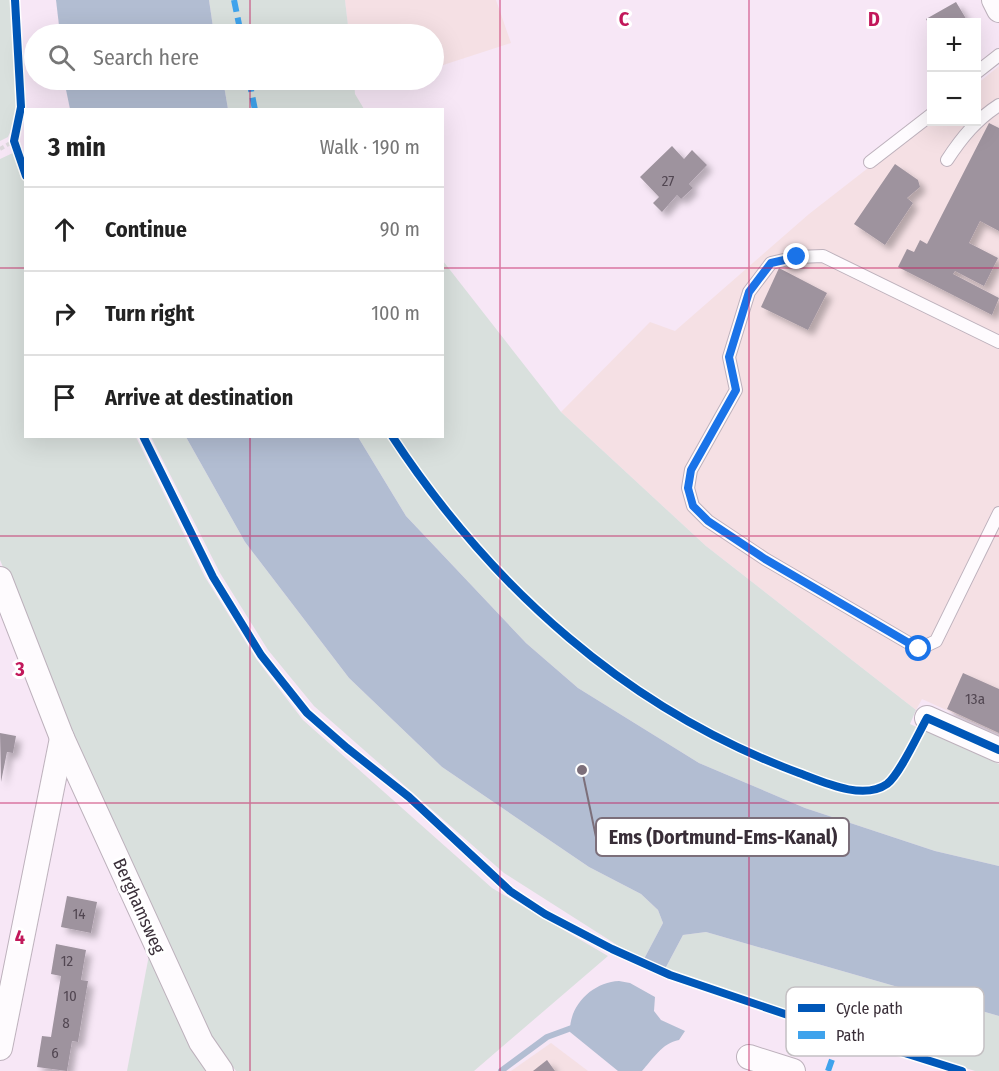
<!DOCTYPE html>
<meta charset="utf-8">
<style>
:root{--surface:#fff;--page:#f2f2f2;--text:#222;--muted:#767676;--line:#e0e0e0}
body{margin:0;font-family:"Fira Sans Condensed",sans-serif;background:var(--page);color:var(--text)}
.controls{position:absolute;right:18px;top:18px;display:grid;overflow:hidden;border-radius:0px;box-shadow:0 6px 24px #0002}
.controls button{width:54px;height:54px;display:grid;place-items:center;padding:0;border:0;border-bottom:2px solid var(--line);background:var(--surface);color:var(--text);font:30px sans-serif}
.stop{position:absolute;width:18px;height:18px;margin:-14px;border:4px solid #1a73e8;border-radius:50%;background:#fff}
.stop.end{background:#1a73e8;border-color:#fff;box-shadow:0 2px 6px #0008}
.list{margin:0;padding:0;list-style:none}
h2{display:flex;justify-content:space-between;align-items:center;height:78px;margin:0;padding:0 24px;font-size:26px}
h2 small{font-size:20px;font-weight:400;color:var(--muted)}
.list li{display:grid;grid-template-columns:39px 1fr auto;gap:18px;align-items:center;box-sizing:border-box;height:84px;padding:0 24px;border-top:2px solid var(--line)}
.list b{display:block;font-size:22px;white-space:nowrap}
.list em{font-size:20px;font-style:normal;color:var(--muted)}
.icon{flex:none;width:33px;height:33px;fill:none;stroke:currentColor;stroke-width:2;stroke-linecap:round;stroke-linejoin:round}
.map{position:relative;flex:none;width:999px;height:1071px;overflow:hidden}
.search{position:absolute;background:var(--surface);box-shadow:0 6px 24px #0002;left:24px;top:24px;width:420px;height:66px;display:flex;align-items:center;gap:15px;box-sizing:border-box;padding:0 21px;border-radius:33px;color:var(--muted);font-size:22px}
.panel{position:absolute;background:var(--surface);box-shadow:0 6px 24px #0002;left:24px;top:108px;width:420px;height:330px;border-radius:0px}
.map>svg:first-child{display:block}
.commercial{fill:#f5e0e4}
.green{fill:#d9e0dd}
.water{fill:#b2bdd2}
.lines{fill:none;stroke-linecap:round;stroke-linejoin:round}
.stream{stroke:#b2bdd2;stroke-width:6}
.building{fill:#9e939e;filter:url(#shadow)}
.lane-casing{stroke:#bdb1bc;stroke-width:14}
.street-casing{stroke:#bdb1bc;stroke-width:26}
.path{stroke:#ddd8dc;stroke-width:4;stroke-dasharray:4.5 3;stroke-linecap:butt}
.lane{stroke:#fefbfe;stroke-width:12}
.street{stroke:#fefbfe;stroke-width:24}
.quiet{stroke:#3fa3ec;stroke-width:6;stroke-dasharray:12 6;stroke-linecap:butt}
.cycleway-casing{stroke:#fff;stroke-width:11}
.cycleway{stroke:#0057b8;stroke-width:8}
.route{stroke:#1a73e8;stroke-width:8}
.grid{fill:none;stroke:#c2185b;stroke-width:1.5;stroke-opacity:0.55}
.labels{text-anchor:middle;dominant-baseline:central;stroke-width:6;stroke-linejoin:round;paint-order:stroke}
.number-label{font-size:15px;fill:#524752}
.street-label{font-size:18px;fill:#392e38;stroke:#fff}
.key{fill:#fff;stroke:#c4c0c3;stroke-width:1.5}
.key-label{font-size:16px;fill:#392e38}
.grid-label{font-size:20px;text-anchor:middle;font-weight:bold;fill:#c2185b;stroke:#fff;stroke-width:6;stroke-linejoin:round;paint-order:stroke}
.leader{fill:none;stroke:#7c6f7a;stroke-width:2}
.callout-dot{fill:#7c6f7a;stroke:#fff;stroke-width:2}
.callout{fill:#fff;stroke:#7c6f7a;stroke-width:2}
.callout-label{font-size:20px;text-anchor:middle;font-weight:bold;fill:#392e38}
</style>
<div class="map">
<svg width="999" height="1071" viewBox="0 0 999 1071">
<defs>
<filter id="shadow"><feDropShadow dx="5.5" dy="5.5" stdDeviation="3" flood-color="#0004"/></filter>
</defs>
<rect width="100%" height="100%" fill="#f7e7f6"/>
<!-- commercial -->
<g class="commercial">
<polygon points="345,0 496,0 511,43 434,68 434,34 349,34"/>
<polygon points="999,66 999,734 922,699 916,710 706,546 561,412 650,322 675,331 809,214 931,119 932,122 976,122 977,84"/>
<polygon points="551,1043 588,1071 511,1071"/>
</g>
<!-- green -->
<g class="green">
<polygon points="0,0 15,0 21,107 8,137 0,141"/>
<polygon points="209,0 345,0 349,34 214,34"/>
<polygon points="223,80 354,80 355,94 364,109 228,109"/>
<polygon points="15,152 25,179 26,436 136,437 205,577 257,660 303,720 492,888 608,956 474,1071 236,1071 210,1038 74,736 0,560 0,159"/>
<polygon points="443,261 561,412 706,546 916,710 910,724 999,764 999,866 935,851 805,808 699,763 578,688 526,643 406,516 358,437 442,436"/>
<polygon points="151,437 186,437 245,542 349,678 442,767 589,867 641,894 658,910 663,923 644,959 617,945 504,873 314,706 268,650 220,573"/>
<polygon points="706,932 999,1016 999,1071 975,1071 824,1024 665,969 683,935"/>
<polygon points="149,955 207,1071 127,1071"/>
</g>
<!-- water -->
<g class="water">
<polygon points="56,0 209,0 214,34 60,34"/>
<polygon points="64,80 223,80 228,109 70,109"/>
<polygon points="186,437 358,437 406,516 526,643 578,688 699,763 805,808 935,851 999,866 999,1016 706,932 683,935 665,969 644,959 663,923 658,910 641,894 589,867 442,767 349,678 245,542"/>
<path d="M619,981l11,2 25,14 -1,14 7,9 24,11 -6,9c-17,3 -26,19 -37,31h-24l-48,-39c-1,-27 23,-50 49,-51z"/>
</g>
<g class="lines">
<!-- stream -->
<polyline class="stream" points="501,1071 547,1037 577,1026"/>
</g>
<!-- building -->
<g class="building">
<polygon points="956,2 968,22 932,22 932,30 926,19"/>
<polygon points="989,123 999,128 999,231 980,221 969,243 998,258 984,286 955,271 953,274 999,298 992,315 898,267 907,249 914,252 920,240 927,244"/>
<polygon points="672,146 684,159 692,150 707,165 689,184 693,188 681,199 677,195 662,212 653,203 659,197 640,177"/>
<polygon points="895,164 918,180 920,187 907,198 913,203 885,245 854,224"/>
<polygon points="779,268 827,293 808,330 761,307"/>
<polygon points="963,673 999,689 999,733 947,709"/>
<polygon points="0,733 16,736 13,753 7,752 1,782"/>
<polygon points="67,896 97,902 91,933 61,927"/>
<polygon points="56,944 86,950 81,980 88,981 78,1042 72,1041 67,1071 37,1067 42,1036 51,1037 61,976 51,974"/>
<polygon points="547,1060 555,1071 533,1071"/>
</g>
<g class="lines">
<defs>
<g id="lane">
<polyline points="976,73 999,55"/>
<path d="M947,160c15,-23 30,-41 52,-55"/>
<polyline points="870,162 932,114"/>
<polyline points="999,342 823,256 797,257 771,263 749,292 729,357 736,390 691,470 688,488 693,506 708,521 765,559 919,649 936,641 999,513"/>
</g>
<g id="street">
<polyline points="994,0 999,10"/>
<polyline points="0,579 62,738 201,1042 221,1071"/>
<polyline points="927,718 999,750"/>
<polyline points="0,1048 62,738"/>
<polyline points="749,1057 793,1071"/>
</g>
</defs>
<!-- lane casing -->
<use href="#lane" class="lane-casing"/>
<!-- street casing -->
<use href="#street" class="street-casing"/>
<!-- path -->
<g class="path">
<polyline points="0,149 14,141"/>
<polyline points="836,1048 841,1033"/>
</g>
<!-- lane -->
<use href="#lane" class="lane"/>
<!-- street -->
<use href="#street" class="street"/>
<!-- quiet -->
<g class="quiet">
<polyline points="234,0 241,34"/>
<polyline points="249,80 255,110"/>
<polyline points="828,1071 836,1048"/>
</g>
<defs>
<g id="cycleway">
<polyline points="15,0 21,107 14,141 26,176"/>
<polyline points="143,436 213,577 261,655 307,713 347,748 409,797 510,891 545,914 612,949 670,975 841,1033 962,1071"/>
<path d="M392,436c100,152 236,274 407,337 24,9 64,28 88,11 13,-10 31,-50 40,-66l72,32"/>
</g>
</defs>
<!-- cycleway casing -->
<use href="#cycleway" class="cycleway-casing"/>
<!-- cycleway -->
<use href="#cycleway" class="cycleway"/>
</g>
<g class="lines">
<!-- route -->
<polyline class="route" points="797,257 771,263 749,292 729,357 736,390 691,470 688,488 693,506 708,521 765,559 919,649"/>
</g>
<!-- grid -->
<path class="grid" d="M250,0v34M500,0v1071M749,0v1071M250,80v30M0,268h26M442,268h557M250,436v635M0,536h999M0,803h999"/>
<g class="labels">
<!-- number labels -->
<g class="number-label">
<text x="668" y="181">27</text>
<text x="975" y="699">13a</text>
<text x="79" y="914">14</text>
<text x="67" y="961">12</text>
<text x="70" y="996">10</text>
<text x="66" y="1023">8</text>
<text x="55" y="1053">6</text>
</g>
<!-- street labels -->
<g class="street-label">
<text transform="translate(139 906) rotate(66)">Berghamsweg</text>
</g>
</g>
<!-- legend -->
<rect x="786" y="987" width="198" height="69" rx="9" class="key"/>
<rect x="798" y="1004" width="27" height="8" fill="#0057b8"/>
<rect x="798" y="1031" width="27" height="8" fill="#3fa3ec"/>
<g class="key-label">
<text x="836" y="1014">Cycle path</text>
<text x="836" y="1041">Path</text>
</g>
<g class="grid-label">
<text x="624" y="26">C</text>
<text x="874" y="26">D</text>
<text x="20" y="676">3</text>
<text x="20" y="944">4</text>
</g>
<!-- callouts -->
<path class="leader" d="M582 770L596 837"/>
<circle class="callout-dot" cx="582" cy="770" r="6"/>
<rect class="callout" x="596" y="818" width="253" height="38" rx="6"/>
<g class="callout-label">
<text x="723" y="844">Ems (Dortmund-Ems-Kanal)</text>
</g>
</svg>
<div class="controls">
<button>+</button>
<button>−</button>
</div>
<div class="stop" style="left:919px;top:649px"></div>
<div class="stop end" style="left:797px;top:257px"></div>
<div class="search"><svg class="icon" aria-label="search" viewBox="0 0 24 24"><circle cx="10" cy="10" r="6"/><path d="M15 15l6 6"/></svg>Search here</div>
<section class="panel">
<h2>3 min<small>Walk · 190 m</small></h2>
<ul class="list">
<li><svg class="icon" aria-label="ahead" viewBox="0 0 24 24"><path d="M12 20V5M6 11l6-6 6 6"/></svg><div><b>Continue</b></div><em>90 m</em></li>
<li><svg class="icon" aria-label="right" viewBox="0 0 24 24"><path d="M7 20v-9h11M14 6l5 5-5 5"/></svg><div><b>Turn right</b></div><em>100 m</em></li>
<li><svg class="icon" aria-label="arrive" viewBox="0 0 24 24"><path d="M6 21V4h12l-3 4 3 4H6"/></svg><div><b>Arrive at destination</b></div></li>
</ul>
</section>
</div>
